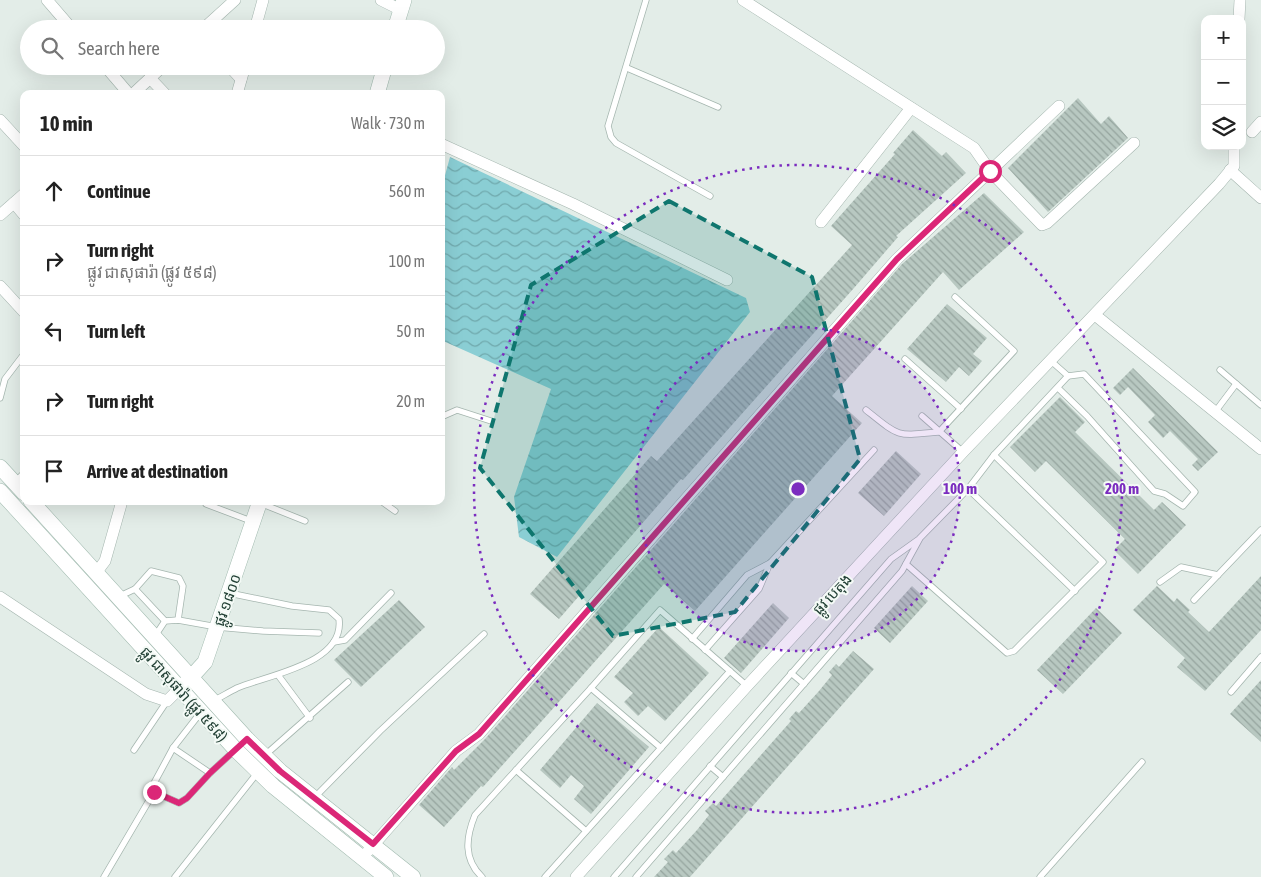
<!DOCTYPE html>
<meta charset="utf-8">
<style>
:root{--surface:#fff;--page:#f6f6f6;--text:#222;--muted:#767676;--line:#e0e0e0}
body{margin:0;font-family:"Asap Condensed","Noto Sans Khmer",sans-serif;background:var(--page);color:var(--text)}
.controls{position:absolute;right:15px;top:15px;display:grid;overflow:hidden;border-radius:10px;box-shadow:0 5px 20px #0002}
.controls button{width:45px;height:45px;display:grid;place-items:center;padding:0;border:0;border-bottom:1px solid var(--line);background:var(--surface);color:var(--text);font:25px sans-serif}
.stop{position:absolute;width:15px;height:15px;margin:-11px;border:4px solid #db2777;border-radius:50%;background:#fff}
.stop.end{background:#db2777;border-color:#fff;box-shadow:0 1px 5px #0008}
.list{margin:0;padding:0;list-style:none}
h2{display:flex;justify-content:space-between;align-items:center;height:65px;margin:0;padding:0 20px;font-size:21px}
h2 small{font-size:16px;font-weight:400;color:var(--muted)}
.list li{display:grid;grid-template-columns:32px 1fr auto;gap:15px;align-items:center;box-sizing:border-box;height:70px;padding:0 20px;border-top:1px solid var(--line)}
.list b{display:block;font-size:19px;white-space:nowrap}
.list p{margin:0;font-size:16px;white-space:nowrap;color:var(--muted)}
.list em{font-size:16px;font-style:normal;color:var(--muted)}
.icon{flex:none;width:28px;height:28px;fill:none;stroke:currentColor;stroke-width:2;stroke-linecap:round;stroke-linejoin:round}
.map{position:relative;flex:none;width:1261px;height:877px;overflow:hidden}
.search{position:absolute;background:var(--surface);box-shadow:0 5px 20px #0002;left:20px;top:20px;width:425px;height:55px;display:flex;align-items:center;gap:12px;box-sizing:border-box;padding:0 18px;border-radius:28px;color:var(--muted);font-size:19px}
.panel{position:absolute;background:var(--surface);box-shadow:0 5px 20px #0002;left:20px;top:90px;width:425px;height:415px;border-radius:10px}
.map>svg:first-child{display:block}
.water{fill:url(#water-waves)}
.building{fill:url(#building-back-hatch)}
.lines{fill:none;stroke-linecap:round;stroke-linejoin:round}
.lane-casing{stroke:#a5b6af;stroke-width:7}
.street-casing{stroke:#a5b6af;stroke-width:12}
.secondary-casing{stroke:#a1baaf;stroke-width:16}
.lane{stroke:#fff;stroke-width:5.5}
.street{stroke:#fff;stroke-width:11}
.secondary{stroke:#fff;stroke-width:15}
.route{stroke:#db2777;stroke-width:6}
.marked{fill:#0f766e;fill-opacity:0.2;stroke:#0f766e;stroke-width:4;stroke-dasharray:10 6;stroke-linejoin:round}
.ring{fill:none;stroke:#7b2cbf;stroke-width:2.5;stroke-dasharray:2.5 5}
.labels{text-anchor:middle;dominant-baseline:central;stroke-width:4;stroke-linejoin:round;paint-order:stroke}
.street-label{font-size:15px;fill:#224035;stroke:#f4faf6}
.centre{fill:#7b2cbf;stroke:#f4faf6;stroke-width:2.5}
.ring-label{font-size:15px;text-anchor:middle;font-weight:bold;fill:#7b2cbf;stroke:#f4faf6;stroke-width:4;stroke-linejoin:round;paint-order:stroke}
</style>
<div class="map">
<svg width="1261" height="877" viewBox="0 0 1261 877">
<defs>
<pattern id="water-waves" width="16" height="10" patternUnits="userSpaceOnUse" patternTransform="scale(1.25)"><rect width="16" height="10" fill="#8aced4"/><path d="M0 5q4-4 8 0t8 0" fill="none" stroke="#70a9ad"/></pattern>
<pattern id="building-back-hatch" width="6" height="6" patternUnits="userSpaceOnUse" patternTransform="scale(1.25)"><rect width="6" height="6" fill="#b8c8c1"/><path d="M-1 5l2 2M0 0l6 6M5-1l2 2" fill="none" stroke="#95a49e"/></pattern>
</defs>
<rect width="100%" height="100%" fill="#e3ede8"/>
<!-- water -->
<polygon class="water" points="450,157 746,298 750,312 557,557 519,537 514,497 551,389 441,340 441,190"/>
<!-- building -->
<g class="building">
<polygon points="1078,98 1101,124 1109,116 1128,138 1048,212 1008,168"/>
<polygon points="913,130 942,156 946,152 966,173 896,236 898,237 854,288 683,480 681,479 559,619 530,594 651,456 657,461 852,245 831,226 895,154 893,153"/>
<polygon points="984,193 1024,232 959,290 943,272 832,396 862,423 695,611 664,584 483,787 481,786 444,827 419,805 452,767 454,770 485,739 902,264"/>
<polygon points="947,304 987,338 973,354 982,361 969,376 959,367 946,382 907,349"/>
<polygon points="1133,368 1218,452 1198,471 1192,465 1198,459 1170,431 1163,438 1148,422 1155,415 1128,387 1120,395 1113,388"/>
<polygon points="1060,397 1085,422 1075,432 1154,510 1162,502 1186,525 1138,574 1114,550 1125,539 1046,461 1035,472 1010,447"/>
<polygon points="896,451 921,474 884,516 858,493"/>
<polygon points="1261,576 1261,630 1205,691 1177,667 1185,658 1133,610 1157,586 1174,602 1177,598 1190,610 1188,612 1209,632"/>
<polygon points="912,586 928,601 890,643 874,628"/>
<polygon points="399,600 425,627 361,687 334,660"/>
<polygon points="773,603 789,618 741,673 724,658"/>
<polygon points="1096,608 1122,633 1063,694 1037,670"/>
<polygon points="659,627 709,673 665,721 648,706 638,716 624,702 633,693 614,677"/>
<polygon points="853,651 874,669 834,714 690,877 654,877 668,862 664,859 673,850 676,853 697,830 709,815 705,811 713,803 716,806 791,721 789,719 796,711 799,713 819,691 832,675 829,672 836,664 839,667"/>
<polygon points="1261,680 1261,742 1230,714"/>
<polygon points="597,703 649,747 591,814 574,799 584,786 571,775 560,788 540,770"/>
</g>
<g class="lines">
<defs>
<g id="lane">
<polyline points="646,0 608,126 611,137 616,143 710,196"/>
<polyline points="627,68 718,107"/>
<polyline points="905,359 961,409"/>
<polyline points="1220,370 1261,405"/>
<polyline points="1058,388 1087,416 1154,491 1165,494 1183,506 1195,492 1084,374 1068,376"/>
<polyline points="0,398 5,379 24,354"/>
<path d="M866,410c35,28 30,26 73,22l75,-81 -59,-54"/>
<polyline points="1215,412 1236,384"/>
<polyline points="922,416 963,452"/>
<polyline points="441,417 457,410 491,421"/>
<polyline points="15,482 24,473"/>
<polyline points="968,489 1075,591"/>
<polyline points="381,501 395,511"/>
<polyline points="260,503 305,521"/>
<polyline points="206,504 251,521"/>
<polyline points="906,564 1007,653 1014,651 1103,562 994,455"/>
<polyline points="1160,582 1181,567 1218,575"/>
<polyline points="135,589 151,571 179,578 183,586 178,620"/>
<polyline points="120,596 135,589 165,621"/>
<polyline points="1194,600 1261,530"/>
<polyline points="155,636 165,621 178,620 217,627 263,631 319,633"/>
<polyline points="692,639 747,575 770,563 874,450"/>
<polyline points="334,642 345,640 391,593"/>
<polyline points="705,650 759,589 770,563"/>
<polyline points="791,673 804,684"/>
<polyline points="278,675 310,718"/>
<polyline points="591,688 660,610 747,686"/>
<polyline points="1231,692 1261,657"/>
<path d="M213,701c8,-4 16,-9 24,-13 30,-13 108,-24 102,-69l-10,-9 -37,-4 -63,-13"/>
<polyline points="173,748 210,773 247,739"/>
<polyline points="134,750 167,701"/>
<polyline points="264,756 348,682"/>
<polyline points="710,766 723,777"/>
<polyline points="516,770 586,831"/>
<polyline points="154,792 179,803 187,798 210,773"/>
<polyline points="314,798 380,731 484,634"/>
<polyline points="104,877 154,792 153,785 173,748 201,712"/>
<polyline points="175,877 258,772"/>
<path d="M482,877c-19,-18 -16,-40 -7,-62l116,-127 70,60"/>
<polyline points="545,877 730,671"/>
<polyline points="614,877 891,559 919,539 968,489 994,455 1068,376 1051,361"/>
<polyline points="636,877 902,571 919,540"/>
<polyline points="1040,877 1142,762"/>
</g>
<g id="street">
<polyline points="47,0 72,29"/>
<polyline points="381,0 401,10"/>
<polyline points="743,0 974,148 990,171 1042,225 1047,223 1134,143"/>
<polyline points="1239,19 1240,0"/>
<polyline points="203,29 235,0"/>
<polyline points="255,29 263,0"/>
<polyline points="105,66 129,94"/>
<polyline points="229,66 241,79"/>
<polyline points="150,78 165,94"/>
<polyline points="133,94 163,66"/>
<polyline points="237,94 245,66"/>
<polyline points="0,120 24,146"/>
<polyline points="1252,132 1261,122"/>
<polyline points="441,144 573,204 727,280"/>
<polyline points="1230,170 1261,198"/>
<polyline points="14,203 24,215"/>
<polyline points="0,215 24,194"/>
<polyline points="821,222 911,108"/>
<polyline points="0,286 24,312"/>
<polyline points="1095,315 1261,449"/>
<polyline points="96,573 105,561 122,501"/>
<polyline points="0,597 146,694 167,701 179,689"/>
<polyline points="368,851 456,751 479,734 897,259 1059,106"/>
<polyline points="576,877 747,686 963,452 1219,184 1234,166 1234,146"/>
</g>
<g id="secondary">
<polyline points="395,29 404,0"/>
<polyline points="377,94 385,66"/>
<polyline points="0,467 24,493"/>
<polyline points="0,491 236,750 273,786 386,877"/>
<polyline points="31,501 247,739 280,771 413,877"/>
<polyline points="184,685 205,662 260,501"/>
</g>
</defs>
<!-- lane casing -->
<use href="#lane" class="lane-casing"/>
<!-- street casing -->
<use href="#street" class="street-casing"/>
<!-- secondary casing -->
<use href="#secondary" class="secondary-casing"/>
<!-- lane -->
<use href="#lane" class="lane"/>
<!-- street -->
<use href="#street" class="street"/>
<!-- secondary -->
<use href="#secondary" class="secondary"/>
</g>
<g class="lines">
<!-- route -->
<polyline class="route" points="154,792 179,803 187,798 210,773 247,739 280,771 373,844 456,751 479,734 897,259 990,171"/>
</g>
<!-- marked area -->
<path class="marked" d="M669,201l143,76 48,182 -125,153 -122,24 -133,-168 51,-183z"/>
<!-- distance rings -->
<circle cx="798" cy="489" r="162" fill="#7b2cbf" fill-opacity=".12"/>
<g class="ring">
<circle cx="798" cy="489" r="162"/>
<circle cx="798" cy="489" r="324"/>
</g>
<g class="labels">
<!-- street labels -->
<g class="street-label">
<text transform="translate(832 594) rotate(-47)">ផ្លូវ បេតុង</text>
<text transform="translate(227 600) rotate(-71)">ផ្លូវ ១៨០០</text>
<text transform="translate(184 694) rotate(48)">ផ្លូវ ជាសុផារ៉ា (ផ្លូវ ៥៩៨)</text>
</g>
</g>
<circle cx="798" cy="489" r="8" class="centre"/>
<g class="ring-label">
<text x="960" y="494">100 m</text>
<text x="1122" y="494">200 m</text>
</g>
</svg>
<div class="controls">
<button>+</button>
<button>−</button>
<button><svg class="icon" aria-label="layers" viewBox="0 0 24 24"><path d="M12 4l9 5-9 5-9-5zM3 14l9 5 9-5"/></svg></button>
</div>
<div class="stop" style="left:990px;top:171px"></div>
<div class="stop end" style="left:154px;top:792px"></div>
<div class="search"><svg class="icon" aria-label="search" viewBox="0 0 24 24"><circle cx="10" cy="10" r="6"/><path d="M15 15l6 6"/></svg>Search here</div>
<section class="panel">
<h2>10 min<small>Walk · 730 m</small></h2>
<ul class="list">
<li><svg class="icon" aria-label="ahead" viewBox="0 0 24 24"><path d="M12 20V5M6 11l6-6 6 6"/></svg><div><b>Continue</b></div><em>560 m</em></li>
<li><svg class="icon" aria-label="right" viewBox="0 0 24 24"><path d="M7 20v-9h11M14 6l5 5-5 5"/></svg><div><b>Turn right</b><p>ផ្លូវ ជាសុផារ៉ា (ផ្លូវ ៥៩៨)</p></div><em>100 m</em></li>
<li><svg class="icon" aria-label="left" viewBox="0 0 24 24"><path d="M17 20v-9H6M10 6l-5 5 5 5"/></svg><div><b>Turn left</b></div><em>50 m</em></li>
<li><svg class="icon" aria-label="right" viewBox="0 0 24 24"><path d="M7 20v-9h11M14 6l5 5-5 5"/></svg><div><b>Turn right</b></div><em>20 m</em></li>
<li><svg class="icon" aria-label="arrive" viewBox="0 0 24 24"><path d="M6 21V4h12l-3 4 3 4H6"/></svg><div><b>Arrive at destination</b></div></li>
</ul>
</section>
</div>
